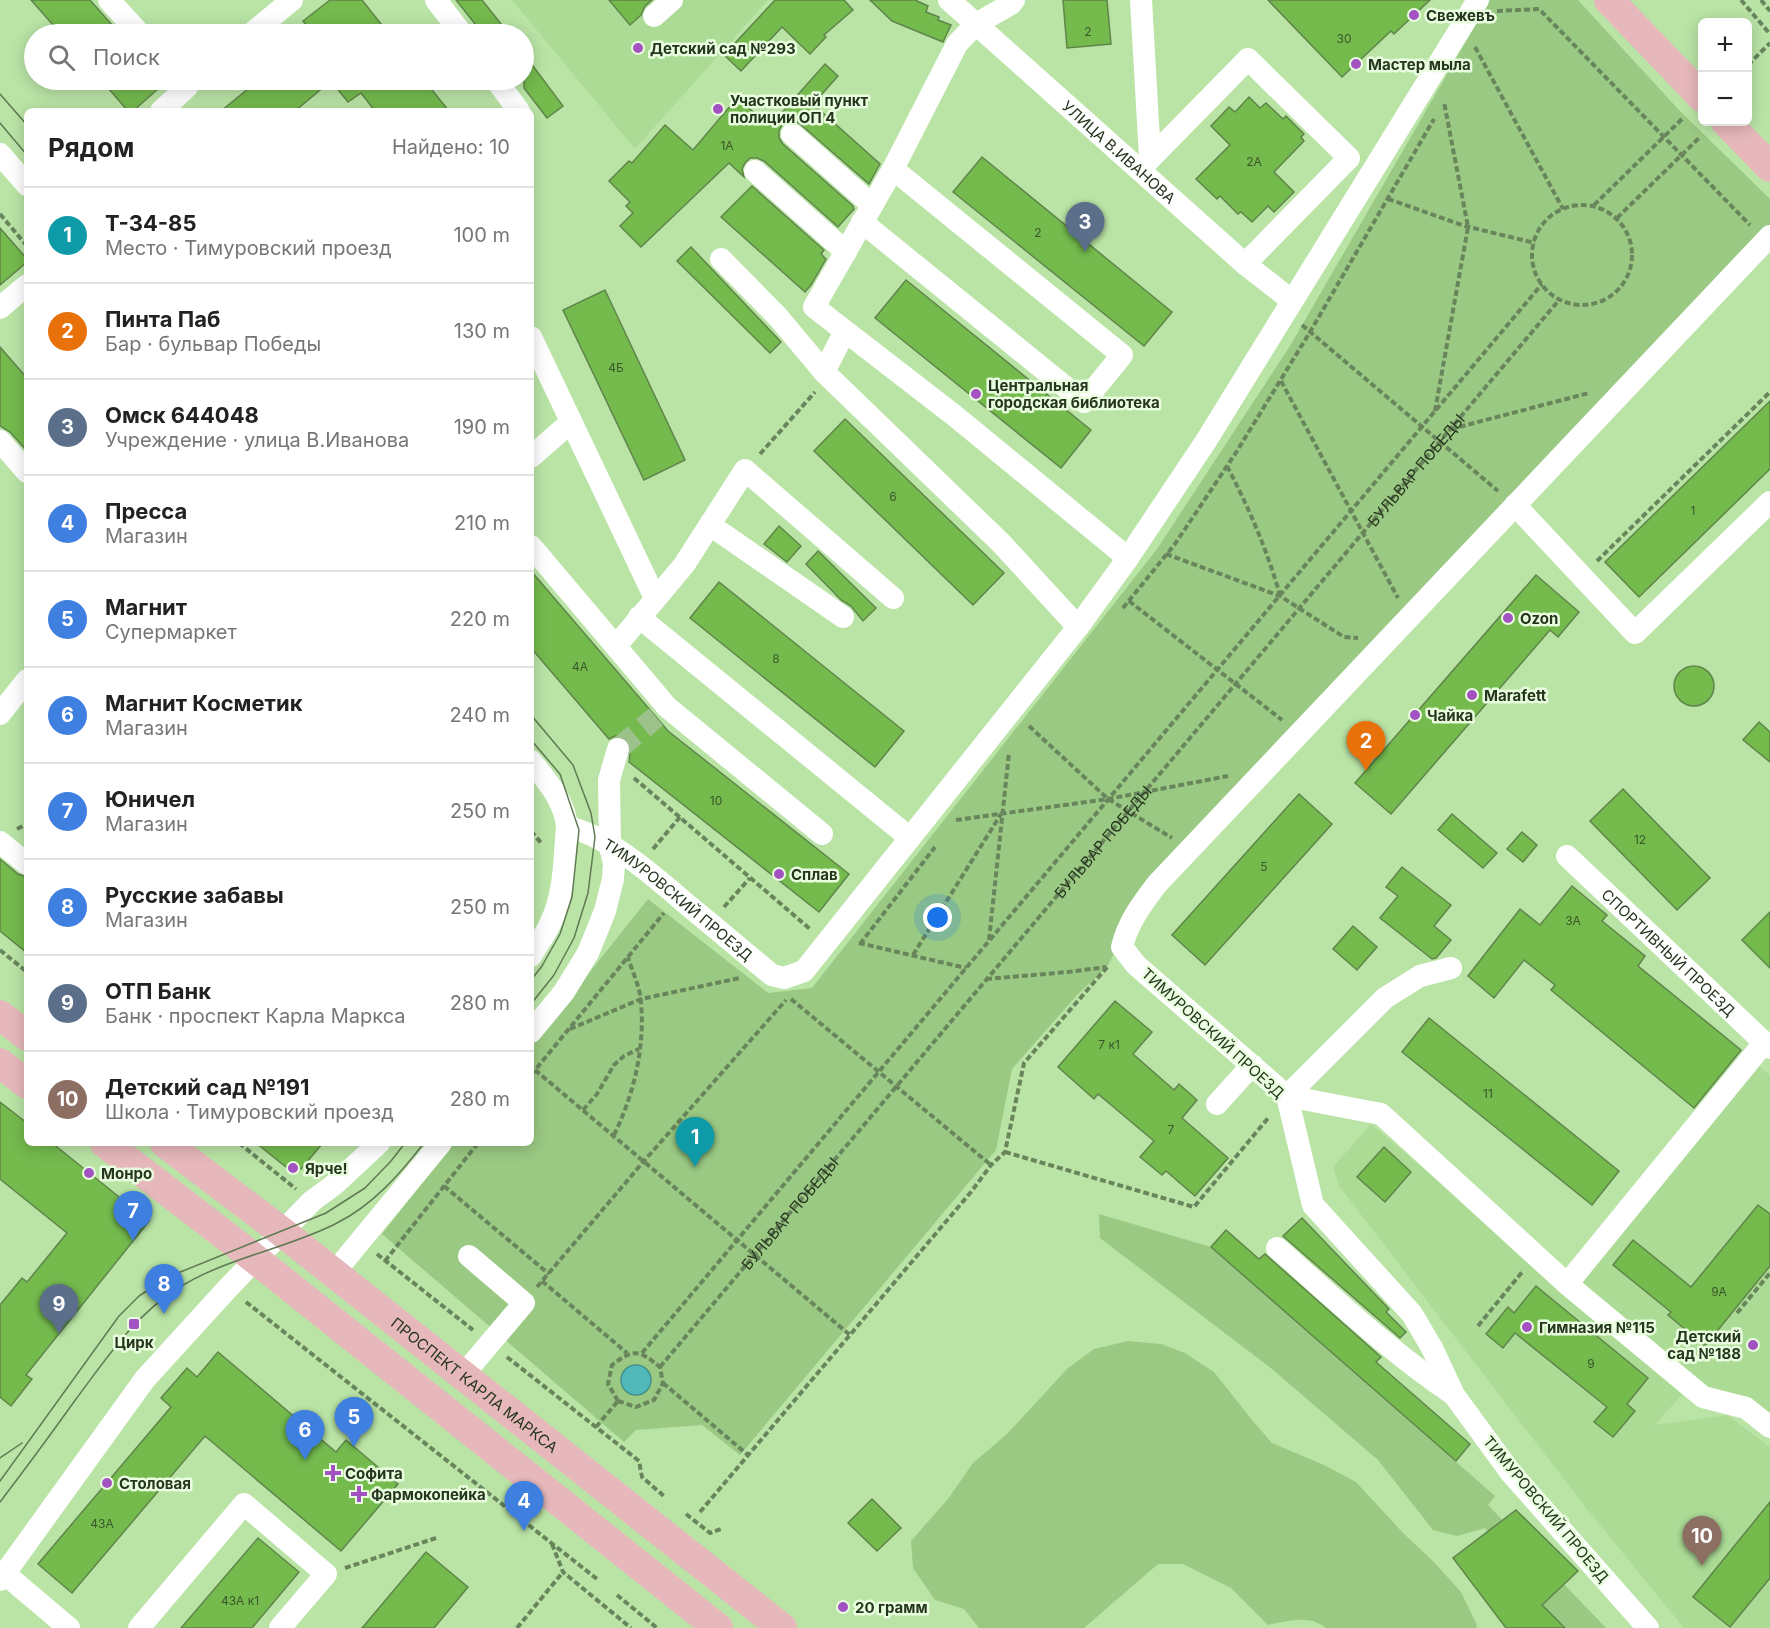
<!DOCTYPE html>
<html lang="ru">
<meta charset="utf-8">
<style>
:root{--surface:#fff;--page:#f2f2f2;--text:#222;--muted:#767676;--line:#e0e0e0;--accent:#a352c2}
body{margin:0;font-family:Inter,sans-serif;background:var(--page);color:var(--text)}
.controls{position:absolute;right:18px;top:18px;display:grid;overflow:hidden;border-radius:9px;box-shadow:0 3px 15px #0003}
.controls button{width:54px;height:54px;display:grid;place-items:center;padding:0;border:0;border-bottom:2px solid var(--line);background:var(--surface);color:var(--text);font:30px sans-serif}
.you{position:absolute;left:938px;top:918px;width:21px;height:21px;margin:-15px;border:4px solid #fff;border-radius:50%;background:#1a73e8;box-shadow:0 0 0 9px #1a73e833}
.badge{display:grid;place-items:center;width:39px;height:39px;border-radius:50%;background:var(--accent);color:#fff;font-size:20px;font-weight:700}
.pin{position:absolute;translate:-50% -50px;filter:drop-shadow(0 2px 3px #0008)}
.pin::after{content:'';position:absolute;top:32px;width:21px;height:18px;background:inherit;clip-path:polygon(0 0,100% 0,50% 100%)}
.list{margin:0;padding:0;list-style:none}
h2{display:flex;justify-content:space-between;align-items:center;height:78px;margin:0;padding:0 24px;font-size:26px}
h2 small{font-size:20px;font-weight:400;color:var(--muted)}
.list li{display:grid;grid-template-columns:39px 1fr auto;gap:18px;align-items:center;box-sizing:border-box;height:96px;padding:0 24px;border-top:2px solid var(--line)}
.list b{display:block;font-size:22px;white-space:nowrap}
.list p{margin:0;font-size:20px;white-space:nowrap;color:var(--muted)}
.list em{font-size:20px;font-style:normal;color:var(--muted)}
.icon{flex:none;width:33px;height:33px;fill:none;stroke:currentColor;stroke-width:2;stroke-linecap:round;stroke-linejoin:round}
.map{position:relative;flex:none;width:1770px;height:1628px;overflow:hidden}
.search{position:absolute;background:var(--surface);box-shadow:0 3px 15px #0003;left:24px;top:24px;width:510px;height:66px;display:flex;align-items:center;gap:15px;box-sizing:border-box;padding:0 21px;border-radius:33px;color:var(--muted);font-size:22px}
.panel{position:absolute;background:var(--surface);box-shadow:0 3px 15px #0003;left:24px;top:108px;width:510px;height:1038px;border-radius:9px}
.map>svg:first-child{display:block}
.built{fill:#acdb96}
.green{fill:#9ac983}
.water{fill:#51b9ba;stroke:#44928b;stroke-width:1.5}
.building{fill:#74ba4d;stroke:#5f854b;stroke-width:1.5}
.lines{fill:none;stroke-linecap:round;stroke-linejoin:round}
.minor-tunnel{stroke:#9cc18b;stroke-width:22;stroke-dasharray:22 11;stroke-linecap:butt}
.path{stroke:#69855c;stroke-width:4;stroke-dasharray:6 3;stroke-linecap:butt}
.minor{stroke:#fff;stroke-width:22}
.major{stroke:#e6b8bb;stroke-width:30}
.tram{stroke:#607a53;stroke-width:1.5}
.poi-dot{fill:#a352c2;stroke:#e9fedf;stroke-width:2}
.labels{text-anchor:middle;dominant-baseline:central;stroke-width:5;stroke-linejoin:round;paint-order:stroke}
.number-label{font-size:12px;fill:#3a572a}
.poi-label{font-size:15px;font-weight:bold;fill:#26361e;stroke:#e9fedf;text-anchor:start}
.street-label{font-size:15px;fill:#26361e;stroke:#e9fedf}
</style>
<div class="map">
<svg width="1770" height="1628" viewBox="0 0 1770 1628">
<rect width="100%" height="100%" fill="#bae4a6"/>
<!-- built -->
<g class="built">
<polygon points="512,0 768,0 635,149"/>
<polygon points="1756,1064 1770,1075 1770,1414 1750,1397 1702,1387 1576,1285"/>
<polygon points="1371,1124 1684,1392 1655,1425 1727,1415 1770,1447 1770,1628 1684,1628 1583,1504 1339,1186 1333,1167"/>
</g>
<!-- green -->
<g class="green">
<polygon points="1490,0 1578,0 1678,109 1770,199 1770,227 1156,874 1107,967 1078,994 1012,1069 996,1150 740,1455 702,1425 636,1430 624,1442 382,1234 454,1143 531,1143 531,1046 648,899 768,993 812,988 1157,549 1290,346"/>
<polygon points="1099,1214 1211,1247 1495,1496 1488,1505 1606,1628 1565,1628 1548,1612 1485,1528 1457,1536 1433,1530 1378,1460 1272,1369 1100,1238"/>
<path d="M1128,1341l33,3 24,9 29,19 38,48 20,23 52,22 32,17 48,52 29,27 28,31 16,33 -1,3h-150c-16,-14 -40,-7 -58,-3l-37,-37 -48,-24h-25l-74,64h-105l-15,-19 -29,-9 -22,-32 -2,-27 37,-42 25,-36 34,-29 61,-66 26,-19z"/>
</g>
<!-- water -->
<circle class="water" cx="636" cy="1380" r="15"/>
<!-- building -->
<g class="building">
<polygon points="31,0 90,0 120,34 61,34"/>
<polygon points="330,0 362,0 389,34 314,34 303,21"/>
<polygon points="456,0 482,0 509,34 483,34"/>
<polygon points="609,0 652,0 645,6 641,15 630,25"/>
<polygon points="775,0 844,0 853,10 824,35 826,37 810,54 782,27 741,71 724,55"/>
<polygon points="870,0 915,0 928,6 926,12 939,17 938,20 951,25 943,42 892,21"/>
<polygon points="1063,0 1107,0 1111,44 1067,48"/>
<polygon points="1268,0 1430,0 1394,34 1391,31 1342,77"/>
<polygon points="524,54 563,106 547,118 524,88"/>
<polygon points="825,64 838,76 813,104 880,164 869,184 800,124 795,121 788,121 782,125 779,131 779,138 783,144 853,206 854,209 838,227 764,161 757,158 750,158 745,163 742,169 744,177 729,163 641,247 620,226 633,213 626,206 630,202 609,181 629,161 632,163 665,125 693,150 737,98 770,126"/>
<polygon points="101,80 167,80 167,81 133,111 128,111"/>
<polygon points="259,80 424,80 449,111 375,111 361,93 348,102 331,81 295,111 221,111"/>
<polygon points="1249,97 1260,108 1266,103 1283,119 1286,116 1304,134 1301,137 1304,141 1274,172 1294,192 1274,212 1268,206 1252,222 1241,212 1238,214 1220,196 1217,199 1196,179 1230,145 1211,126 1229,107 1235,112"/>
<polygon points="982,157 1172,312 1144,346 953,192"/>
<polygon points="752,186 824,250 821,254 826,259 811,285 805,292 721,217"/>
<polygon points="0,228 27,259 27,262 0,285"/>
<polygon points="691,247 781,342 770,353 677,261"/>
<polygon points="906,280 1091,430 1061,468 875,318"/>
<polygon points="605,290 685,460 644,480 563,310"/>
<polygon points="0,347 27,378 27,451 10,432 0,426"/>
<polygon points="1770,401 1770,469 1639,597 1605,562"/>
<polygon points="845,419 1004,573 973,605 814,451"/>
<polygon points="779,526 801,546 787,562 764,544"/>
<polygon points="818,551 876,608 863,621 851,606 841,600 806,564"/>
<polygon points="531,571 668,731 849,874 819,912 629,762 631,746 628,740 621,736 615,736 609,739 531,648"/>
<polygon points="1536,575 1579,612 1558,637 1550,630 1391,814 1355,783"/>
<polygon points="719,582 904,731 875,767 690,618"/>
<circle cx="1694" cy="686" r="20"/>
<polygon points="1759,722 1770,732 1770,762 1743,740"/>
<polygon points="1623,789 1710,878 1677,910 1590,821"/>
<polygon points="1299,794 1332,824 1205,965 1172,935"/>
<polygon points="1452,814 1497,853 1483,868 1438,830"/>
<polygon points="1522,832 1537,845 1523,862 1507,849"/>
<polygon points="0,859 18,874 27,877 27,953 0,931"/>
<polygon points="1402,867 1451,905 1434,926 1451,940 1436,958 1432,959 1380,918 1398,896 1386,887"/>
<polygon points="1572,886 1607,915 1602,921 1645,956 1638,966 1741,1050 1694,1108 1551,990 1555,985 1524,960 1494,998 1468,976 1520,909 1540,925"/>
<polygon points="1770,912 1770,968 1742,940"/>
<polygon points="1353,926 1377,947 1357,970 1333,949"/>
<polygon points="1115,1001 1152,1032 1133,1054 1174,1090 1179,1084 1197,1100 1182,1118 1228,1158 1195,1196 1166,1171 1162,1175 1140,1157 1154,1141 1098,1094 1094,1099 1058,1067"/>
<polygon points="1429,1018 1619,1171 1592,1205 1402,1052"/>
<polygon points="0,1102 27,1123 27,1143 52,1143 149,1221 26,1375 32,1379 11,1406 0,1397 0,1305 22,1278 27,1282 67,1233 0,1179"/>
<polygon points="256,1143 323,1143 301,1169 286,1167"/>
<polygon points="1384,1147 1411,1172 1385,1202 1357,1177"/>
<polygon points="1758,1205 1770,1214 1770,1266 1705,1346 1668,1315 1671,1312 1613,1265 1633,1240 1691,1287"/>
<polygon points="1302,1218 1389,1309 1386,1312 1406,1332 1400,1338 1283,1236"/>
<polygon points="1226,1230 1259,1259 1265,1254 1381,1357 1376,1362 1470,1444 1456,1461 1211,1247"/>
<polygon points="1536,1286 1648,1378 1627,1404 1635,1411 1613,1437 1594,1422 1607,1407 1515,1333 1503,1348 1486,1334 1508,1307 1514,1313"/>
<polygon points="218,1352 336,1452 346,1440 398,1484 341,1551 205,1436 72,1593 38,1564 171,1407 161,1398 187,1368 197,1377"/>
<polygon points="872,1499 901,1528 877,1551 848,1523"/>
<polygon points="1770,1502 1770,1578 1730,1627 1693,1597"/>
<polygon points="1516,1510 1578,1571 1542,1605 1565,1628 1506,1628 1453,1558"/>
<polygon points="258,1538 299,1572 252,1628 181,1628"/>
<polygon points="426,1552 468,1587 434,1628 362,1628"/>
</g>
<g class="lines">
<!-- minor-tunnel -->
<polyline class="minor-tunnel" points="618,749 656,717"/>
<!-- path -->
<g class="path">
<polyline points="1741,0 1770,34"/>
<polyline points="1761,0 1770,11"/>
<polyline points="1497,11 1539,9 1750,225"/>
<polyline points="1475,47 1563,209"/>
<polyline points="1748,65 1770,43"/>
<polyline points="1388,199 1465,226 1535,243"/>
<polyline points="1594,205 1682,119"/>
<circle cx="1582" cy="255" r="50"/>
<polyline points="0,214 27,246"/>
<polyline points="1617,218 1699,138"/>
<polyline points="1302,325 1498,491"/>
<polyline points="1281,381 1398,598"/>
<polyline points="1435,411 1468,227 1444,102"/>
<polyline points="1451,429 1589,393"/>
<polyline points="760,454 815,392"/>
<path d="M1227,466c22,42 40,84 53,129"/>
<polyline points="1166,554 1280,596 1344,637 1358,638"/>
<polyline points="1597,561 1770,392"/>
<polyline points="1129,601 1282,720"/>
<polyline points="1123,608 1175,544 1237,451 1310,332 1434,119"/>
<polyline points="1029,726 1108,799 1172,838"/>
<polyline points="634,778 810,929"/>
<polyline points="956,820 1108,799 1228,776"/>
<polyline points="17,829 27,824"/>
<polyline points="531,831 542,844"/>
<polyline points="653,849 680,817"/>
<polyline points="724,907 750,878"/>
<polyline points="989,940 1009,753"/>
<polyline points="859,943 966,968"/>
<polyline points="860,944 935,847"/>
<polyline points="0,950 27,972"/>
<polyline points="913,955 1001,814"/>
<polyline points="986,979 1068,972 1106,967"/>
<polyline points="791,999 991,1165"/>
<polyline points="570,1029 641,999 740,978"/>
<polyline points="535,1070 850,1335"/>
<polyline points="531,1075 664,913"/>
<polyline points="583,1110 597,1094 614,1065 624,1056 639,1049"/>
<path d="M614,1135c20,-41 31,-87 27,-133 -1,-15 -9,-31 -13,-45"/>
<polyline points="239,1143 296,1189"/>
<polyline points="1005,1152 1194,1207 1269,1117"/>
<polyline points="444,1186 549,1274"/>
<polyline points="377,1254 473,1330"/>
<polyline points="385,1261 478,1143"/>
<polyline points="542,1281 627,1353"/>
<polyline points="537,1287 644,1161 786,1000"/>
<polyline points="246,1302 597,1579"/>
<polyline points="1737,1313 1770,1273"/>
<polyline points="1478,1326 1523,1271"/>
<polyline points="642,1353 1542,284"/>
<polyline points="507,1357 639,1461 642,1477 665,1497"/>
<path id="s1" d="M660,1367l899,-1067"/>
<polyline points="663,1383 748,1455"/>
<path d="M618,1401l-10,-17 4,-19c22,-17 27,-15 48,2"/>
<polyline points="618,1401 636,1407 654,1400 663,1383 660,1367"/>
<polyline points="596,1427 618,1401"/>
<polyline points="700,1512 971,1192 991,1165 1005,1152 1024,1063 1109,965"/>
<polyline points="686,1514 710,1533 721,1529"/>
<polyline points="552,1544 563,1572 631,1628"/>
<polyline points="345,1568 436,1538"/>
<polyline points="617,1595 657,1628"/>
<polyline points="517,1628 563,1572"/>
</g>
<!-- minor -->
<g class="minor">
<polyline points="109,0 140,34"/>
<polyline points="436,0 462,34"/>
<path id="s2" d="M949,0l296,264 46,36"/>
<polyline points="1014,0 1011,4 976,24 957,44 893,169 814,307 955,416 1128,558"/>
<polyline points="1141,0 1150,158"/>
<polyline points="654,16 672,0"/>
<polyline points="251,34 292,0"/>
<polyline points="496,80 519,111"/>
<polyline points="161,111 187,87 180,80"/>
<polyline points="792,134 872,205"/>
<polyline points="0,154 27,185"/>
<polyline points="1140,169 1248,59 1349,158 1245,264"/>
<polyline points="755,171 846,252"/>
<polyline points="862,222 1084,402 1122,355 893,169"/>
<polyline points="721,259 778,317 824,372 1001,543 1078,627"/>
<polyline points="0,308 27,285"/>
<polyline points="531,337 655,598"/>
<polyline points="824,372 845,331"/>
<polyline points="0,441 27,472"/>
<polyline points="531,457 571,422"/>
<polyline points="1515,505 1635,633 1770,502"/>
<polyline points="710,525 843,617"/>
<polyline points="531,546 667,707 822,834"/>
<polyline points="639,617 910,838"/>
<polyline points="616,646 684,565 745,470 893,598"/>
<polyline points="0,714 27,680"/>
<path d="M531,761c16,20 34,40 36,66 -3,32 -2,67 -17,97 -5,11 -13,21 -19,32"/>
<path id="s3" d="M567,827c42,8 90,52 123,80 27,22 54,45 82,68l12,3 20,-7 274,-344 50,-69 78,-117 272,-441"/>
<polyline points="0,842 27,864"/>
<path id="s4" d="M1567,856l203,192"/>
<polyline points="531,1032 564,992 588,953 605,911 613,879 614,863 610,847 609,780 618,749"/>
<polyline points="1287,1096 1381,1114 1567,1284 1703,1397 1746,1408 1770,1427"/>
<polyline points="1287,1096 1385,998 1420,976 1451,968"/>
<polyline points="1217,1104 1252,1065"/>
<path d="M1277,1248c57,50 113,104 176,146"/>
<polyline points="334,1273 441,1143"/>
<polyline points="1567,1284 1764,1043"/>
<polyline points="463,1375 524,1303 469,1256"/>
<polyline points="5,1574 69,1628"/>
<polyline points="0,1580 145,1379 228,1288 312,1201 335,1184 379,1143"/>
<polyline points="139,1628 244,1504 326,1574 280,1628"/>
<path d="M1648,1628l-137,-155 -57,-78 -22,-47 -20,-34 -99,-109 -26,-109 -151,-131 -14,-18c6,-25 20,-43 35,-63l613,-648"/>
</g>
<!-- major -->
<g class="major">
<polyline points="1609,0 1702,97"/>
<polyline points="1726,122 1770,167"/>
<polyline points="0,1015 27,1036"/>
<polyline points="0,1063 27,1084"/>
<polyline points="105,1143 240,1247 718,1628"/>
<path id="s5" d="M165,1143l117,89 500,396"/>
</g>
<!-- tram -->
<g class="tram">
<polyline points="0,94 27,125"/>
<polyline points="0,123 27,155"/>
<polyline points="531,715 573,765 591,813 595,837 588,893 574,938 554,975 531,1004"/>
<polyline points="531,740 560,774 579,830 572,897 560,934 542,966 531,980"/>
<polyline points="0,1458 22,1443"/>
<polyline points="0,1481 119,1316 139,1296 168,1277 326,1213 365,1188 391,1161 405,1143"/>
<path d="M0,1502c26,-34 51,-68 76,-103 30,-40 58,-83 101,-110 47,-31 110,-40 160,-66 36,-18 63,-49 87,-80"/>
</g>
</g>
<!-- markers -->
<g class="poi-dot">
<circle cx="1414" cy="15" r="6"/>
<circle cx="638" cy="48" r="6"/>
<circle cx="1356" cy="64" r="6"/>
<circle cx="718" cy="109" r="6"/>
<circle cx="976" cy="394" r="6"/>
<circle cx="1508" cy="618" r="6"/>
<circle cx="1472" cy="695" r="6"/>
<circle cx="1415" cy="715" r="6"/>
<circle cx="779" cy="874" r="6"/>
<circle cx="293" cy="1168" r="6"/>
<circle cx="89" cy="1173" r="6"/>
<rect x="128" y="1318" width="12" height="12" rx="3"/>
<circle cx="1527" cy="1327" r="6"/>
<circle cx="1753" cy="1345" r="6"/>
<path d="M330 1464h6v6h6v6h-6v6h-6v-6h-6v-6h6z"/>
<circle cx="107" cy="1483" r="6"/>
<path d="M356 1485h6v6h6v6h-6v6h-6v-6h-6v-6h6z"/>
<circle cx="843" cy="1607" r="6"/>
</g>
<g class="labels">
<!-- number labels -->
<g class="number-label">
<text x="1088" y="31">2</text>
<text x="1344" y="38">30</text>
<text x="727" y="145">1А</text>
<text x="1254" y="161">2А</text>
<text x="1038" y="232">2</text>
<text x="616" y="367">4Б</text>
<text x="893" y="496">6</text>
<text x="1693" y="510">1</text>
<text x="776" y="658">8</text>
<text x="580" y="666">4А</text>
<text x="716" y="800">10</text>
<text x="1640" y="839">12</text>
<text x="1264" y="866">5</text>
<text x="1573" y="920">3А</text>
<text x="1109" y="1044">7 к1</text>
<text x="1488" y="1093">11</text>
<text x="1171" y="1129">7</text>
<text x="1719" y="1291">9А</text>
<text x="1591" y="1363">9</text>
<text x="102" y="1523">43А</text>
<text x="240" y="1600">43А к1</text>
</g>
<!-- poi labels -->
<g class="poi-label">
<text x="1426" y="15">Свежевъ</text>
<text x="650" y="48">Детский сад №293</text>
<text x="1368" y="64">Мастер мыла</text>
<text x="730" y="100">Участковый пункт<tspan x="730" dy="17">полиции ОП 4</tspan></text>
<text x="988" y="385">Центральная<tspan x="988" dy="17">городская библиотека</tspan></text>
<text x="1520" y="618">Ozon</text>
<text x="1484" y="695">Marafett</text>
<text x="1427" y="715">Чайка</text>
<text x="791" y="874">Сплав</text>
<text x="305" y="1168">Ярче!</text>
<text x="101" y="1173">Монро</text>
<text x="1539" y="1327">Гимназия №115</text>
<text x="1741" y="1336" text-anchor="end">Детский<tspan x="1741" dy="17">сад №188</tspan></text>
<text x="134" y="1342" text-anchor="middle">Цирк</text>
<text x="345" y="1473">Софита</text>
<text x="119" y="1483">Столовая</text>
<text x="371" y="1494">Фармокопейка</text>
<text x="855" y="1607">20 грамм</text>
</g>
<!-- street labels -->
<g class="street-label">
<text stroke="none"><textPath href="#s2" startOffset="228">УЛИЦА В.ИВАНОВА</textPath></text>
<text stroke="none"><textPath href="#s1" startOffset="1173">БУЛЬВАР ПОБЕДЫ</textPath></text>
<text stroke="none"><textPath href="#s1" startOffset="687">БУЛЬВАР ПОБЕДЫ</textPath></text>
<text stroke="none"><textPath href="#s3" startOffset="134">ТИМУРОВСКИЙ ПРОЕЗД</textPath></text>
<text stroke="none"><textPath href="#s4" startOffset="140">СПОРТИВНЫЙ ПРОЕЗД</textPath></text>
<text transform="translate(1213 1033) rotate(42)">ТИМУРОВСКИЙ ПРОЕЗД</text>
<text stroke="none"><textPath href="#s1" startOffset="201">БУЛЬВАР ПОБЕДЫ</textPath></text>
<text stroke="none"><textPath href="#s5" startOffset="393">ПРОСПЕКТ КАРЛА МАРКСА</textPath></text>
<text transform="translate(1546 1509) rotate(50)">ТИМУРОВСКИЙ ПРОЕЗД</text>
</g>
</g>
</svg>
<div class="controls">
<button>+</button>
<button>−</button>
</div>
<div class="you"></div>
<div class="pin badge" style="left:695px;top:1167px;background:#0f9aa8">1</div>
<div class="pin badge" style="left:1366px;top:771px;background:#e8710a">2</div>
<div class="pin badge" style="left:1085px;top:252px;background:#5c6f8a">3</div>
<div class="pin badge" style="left:524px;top:1531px;background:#3f7fe0">4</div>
<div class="pin badge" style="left:354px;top:1447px;background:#3f7fe0">5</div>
<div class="pin badge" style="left:305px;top:1460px;background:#3f7fe0">6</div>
<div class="pin badge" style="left:133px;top:1241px;background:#3f7fe0">7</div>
<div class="pin badge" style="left:164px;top:1314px;background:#3f7fe0">8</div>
<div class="pin badge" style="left:59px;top:1334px;background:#5c6f8a">9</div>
<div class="pin badge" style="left:1702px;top:1566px;background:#8d6e63">10</div>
<div class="search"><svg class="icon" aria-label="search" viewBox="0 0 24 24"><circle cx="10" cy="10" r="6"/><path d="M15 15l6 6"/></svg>Поиск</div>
<section class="panel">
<h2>Рядом<small>Найдено: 10</small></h2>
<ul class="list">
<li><span class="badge" style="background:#0f9aa8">1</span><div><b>Т-34-85</b><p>Место · Тимуровский проезд</p></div><em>100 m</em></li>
<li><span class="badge" style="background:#e8710a">2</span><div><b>Пинта Паб</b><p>Бар · бульвар Победы</p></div><em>130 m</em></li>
<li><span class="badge" style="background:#5c6f8a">3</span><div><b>Омск 644048</b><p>Учреждение · улица В.Иванова</p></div><em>190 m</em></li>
<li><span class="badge" style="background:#3f7fe0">4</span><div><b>Пресса</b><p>Магазин</p></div><em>210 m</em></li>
<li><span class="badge" style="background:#3f7fe0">5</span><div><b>Магнит</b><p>Супермаркет</p></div><em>220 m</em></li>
<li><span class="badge" style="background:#3f7fe0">6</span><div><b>Магнит Косметик</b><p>Магазин</p></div><em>240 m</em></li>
<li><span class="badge" style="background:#3f7fe0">7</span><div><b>Юничел</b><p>Магазин</p></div><em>250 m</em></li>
<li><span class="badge" style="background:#3f7fe0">8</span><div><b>Русские забавы</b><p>Магазин</p></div><em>250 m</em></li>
<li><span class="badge" style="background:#5c6f8a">9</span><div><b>ОТП Банк</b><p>Банк · проспект Карла Маркса</p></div><em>280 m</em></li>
<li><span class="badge" style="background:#8d6e63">10</span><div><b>Детский сад №191</b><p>Школа · Тимуровский проезд</p></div><em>280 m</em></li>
</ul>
</section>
</div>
